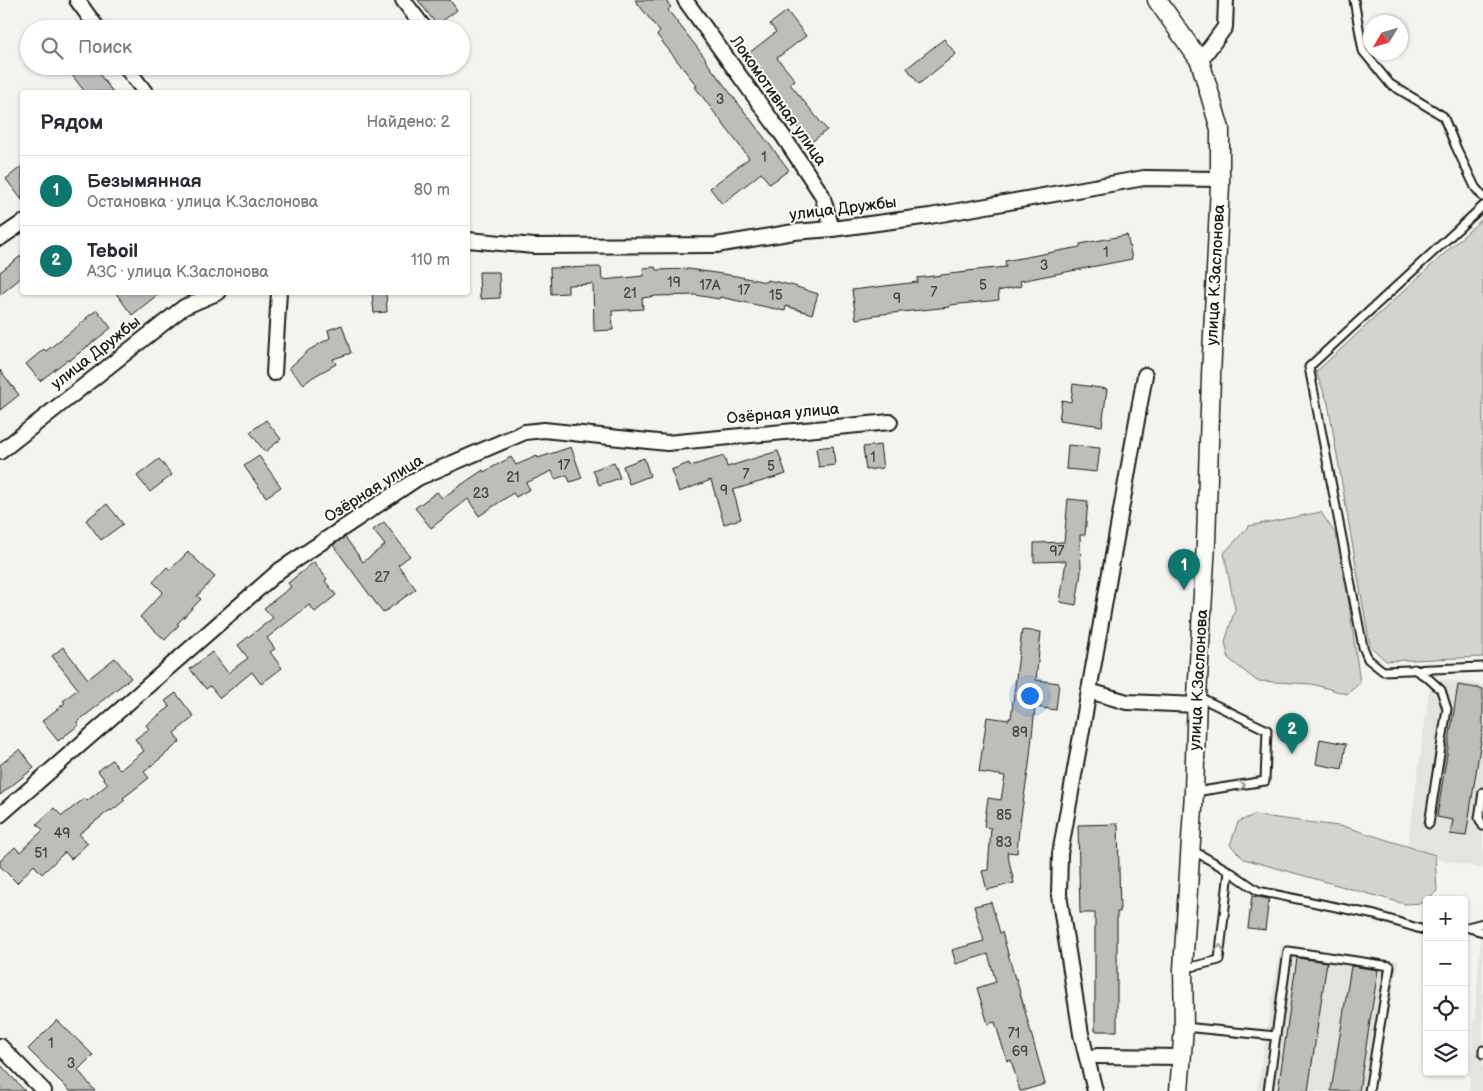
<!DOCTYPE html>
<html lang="ru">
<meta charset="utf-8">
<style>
:root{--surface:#fff;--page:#f7f7f7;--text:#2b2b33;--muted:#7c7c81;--line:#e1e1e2;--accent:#0f766e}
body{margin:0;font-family:"Balsamiq Sans",sans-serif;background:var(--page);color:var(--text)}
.controls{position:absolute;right:15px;bottom:15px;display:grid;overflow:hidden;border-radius:5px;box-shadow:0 1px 4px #0004}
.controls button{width:45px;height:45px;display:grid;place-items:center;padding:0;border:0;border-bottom:1px solid var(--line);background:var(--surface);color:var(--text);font:25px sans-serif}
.compass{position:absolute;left:1363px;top:15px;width:45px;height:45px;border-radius:50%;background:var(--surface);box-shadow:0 1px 4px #0004;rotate:232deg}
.you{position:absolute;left:1029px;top:695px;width:18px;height:18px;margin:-12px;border:4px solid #fff;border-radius:50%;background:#1a73e8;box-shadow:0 0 0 8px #1a73e833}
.badge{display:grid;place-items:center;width:32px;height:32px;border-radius:50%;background:var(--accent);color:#fff;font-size:16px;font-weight:700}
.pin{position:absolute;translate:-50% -41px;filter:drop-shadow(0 1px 2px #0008)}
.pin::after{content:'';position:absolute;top:26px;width:18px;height:15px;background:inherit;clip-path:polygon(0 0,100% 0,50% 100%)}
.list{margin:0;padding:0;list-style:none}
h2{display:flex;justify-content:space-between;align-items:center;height:65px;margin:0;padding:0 20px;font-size:21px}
h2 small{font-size:16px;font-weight:400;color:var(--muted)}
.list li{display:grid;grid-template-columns:32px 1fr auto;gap:15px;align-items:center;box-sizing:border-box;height:70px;padding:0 20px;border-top:1px solid var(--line)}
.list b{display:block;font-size:19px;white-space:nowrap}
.list p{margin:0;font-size:16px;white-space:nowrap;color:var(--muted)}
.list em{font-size:16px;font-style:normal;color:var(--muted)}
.icon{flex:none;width:28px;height:28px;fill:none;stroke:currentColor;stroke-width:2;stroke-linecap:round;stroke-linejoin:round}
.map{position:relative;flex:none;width:1483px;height:1091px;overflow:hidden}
.search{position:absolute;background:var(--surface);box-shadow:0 1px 4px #0004;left:20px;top:20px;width:450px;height:55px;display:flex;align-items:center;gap:12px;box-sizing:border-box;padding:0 18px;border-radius:28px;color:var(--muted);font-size:19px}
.panel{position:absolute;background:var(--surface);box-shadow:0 1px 4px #0004;left:20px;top:90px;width:450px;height:205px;border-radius:5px}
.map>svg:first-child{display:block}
.built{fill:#e4e3de}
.green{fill:#d4d3cf;stroke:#787876}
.building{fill:#bebdba;stroke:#1c1c1c}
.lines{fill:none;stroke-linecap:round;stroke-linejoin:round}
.service-casing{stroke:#1c1c1c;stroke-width:11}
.minor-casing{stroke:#1c1c1c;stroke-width:18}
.tertiary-casing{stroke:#1c1c1c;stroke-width:21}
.service{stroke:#fdfcf7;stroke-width:7}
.minor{stroke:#fdfcf7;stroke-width:14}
.tertiary{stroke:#fdfcf7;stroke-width:18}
.oneway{stroke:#989794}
.labels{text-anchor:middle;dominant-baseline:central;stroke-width:4;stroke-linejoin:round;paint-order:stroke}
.number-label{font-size:14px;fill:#444}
.street-label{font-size:16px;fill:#1c1c1c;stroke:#fdfcf7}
</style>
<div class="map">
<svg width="1483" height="1091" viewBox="0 0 1483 1091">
<rect width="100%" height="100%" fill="#f4f3ee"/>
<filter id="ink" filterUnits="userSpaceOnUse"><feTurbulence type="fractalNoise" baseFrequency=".02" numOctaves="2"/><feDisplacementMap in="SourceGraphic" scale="10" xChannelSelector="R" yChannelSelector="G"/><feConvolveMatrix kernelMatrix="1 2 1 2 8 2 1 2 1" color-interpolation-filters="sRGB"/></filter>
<g filter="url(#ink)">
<!-- built -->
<g class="built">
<polygon points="1431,678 1483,685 1483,869 1407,852"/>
<polygon points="1483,908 1483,1091 1469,1091"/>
<polygon points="1281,945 1399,961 1373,1091 1257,1091"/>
</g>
<!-- green -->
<g class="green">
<polygon points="1483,218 1483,657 1386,661 1370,646 1328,403 1316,372"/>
<polygon points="1321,512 1340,541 1360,683 1347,694 1312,684 1257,681 1229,659 1225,642 1235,609 1224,553 1249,526"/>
<polygon points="1254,815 1346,827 1435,855 1437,891 1423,903 1405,904 1244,859 1230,845 1238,822"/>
</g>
<!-- building -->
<g class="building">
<polygon points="418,0 450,0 457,10 437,25"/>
<polygon points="635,0 665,0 671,7 668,10 706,59 705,60 789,170 770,184 761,173 722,204 710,188 749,158 695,87 697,86 657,35 660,32"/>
<polygon points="787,11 806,36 777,58 795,80 790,84 827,130 810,143 784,110 786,109 745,56 776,32 770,24"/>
<polygon points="944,39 956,54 919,84 907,68"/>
<polygon points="65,66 93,66 113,92 85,92"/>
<polygon points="22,166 22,200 6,179"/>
<polygon points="1127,235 1132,259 1020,281 1021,286 998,291 999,300 950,305 950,307 873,315 874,316 856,319 852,290 918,282 917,278 967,272 967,271 1006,267 1005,261 1080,247 1080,244"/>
<polygon points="22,255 22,277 0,295 0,272"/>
<polygon points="601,267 602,280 644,276 643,268 655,267 656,270 688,269 736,276 766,282 767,280 791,285 818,294 812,314 786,306 785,311 720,297 719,299 695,295 656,296 642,298 643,309 612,311 613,330 594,331 593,284 568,285 568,293 551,294 550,268"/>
<polygon points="479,272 499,272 500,298 480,299"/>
<polygon points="115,292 161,292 132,315"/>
<polygon points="372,292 386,292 387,312 374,313"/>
<polygon points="97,310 111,328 69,361 67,360 40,381 26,364 44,349 46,351 87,319 86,318"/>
<polygon points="342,325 351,353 333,359 336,364 313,377 304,384 289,368 309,350 330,338 328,330"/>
<polygon points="0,370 19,395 0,410"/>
<polygon points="1073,384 1107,389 1102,426 1059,420 1062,400 1071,402"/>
<polygon points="266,420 281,439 265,452 250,432"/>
<polygon points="880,445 883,468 866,470 863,447"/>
<polygon points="1068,445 1100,448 1097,472 1066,469"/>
<polygon points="833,446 835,465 819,467 816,448"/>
<polygon points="571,447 582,478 570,482 567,475 555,479 552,471 526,483 530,489 516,497 513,493 479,516 468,499 431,528 415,508 437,492 442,498 483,470 484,472 511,457 516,465 537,456 538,458"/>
<polygon points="778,451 786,474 733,490 741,519 724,524 711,480 679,492 671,470 689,463 690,466 724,456 727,467"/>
<polygon points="259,456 281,487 266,497 244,466"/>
<polygon points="644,458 650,476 629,484 623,466"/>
<polygon points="159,459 172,475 150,492 137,476"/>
<polygon points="614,462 620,478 599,485 593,470"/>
<polygon points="1068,499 1088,501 1085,535 1080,535 1081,572 1076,605 1060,602 1066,561 1034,562 1034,543 1064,542"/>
<polygon points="107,504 123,524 101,540 86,520"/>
<polygon points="384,522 410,556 398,565 416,589 383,613 333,545 345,537 363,562 385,545 373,530"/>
<polygon points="188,552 215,577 197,596 201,599 177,624 179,625 165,640 140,617 163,592 153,582 167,567 170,570"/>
<polygon points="314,562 327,579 325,581 336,595 315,612 309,605 267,638 275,649 270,652 282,668 261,684 252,672 220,698 210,686 206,689 190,669 212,652 228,673 248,658 238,645 273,618 264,608 291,587 288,583"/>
<polygon points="1022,630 1041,632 1036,680 1059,683 1056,710 1035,707 1029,765 1019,829 1017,853 1007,852 1014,883 987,890 982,871 988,870 991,828 984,827 988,798 1001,800 1005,776 979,772 987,717 1009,720 1009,718 1011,718"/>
<polygon points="63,647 88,679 115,658 131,678 99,703 100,704 77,722 79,725 58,741 42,721 65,703 63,701 78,689 52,656"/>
<polygon points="1458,685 1483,689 1483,728 1466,836 1450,834 1453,820 1437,817"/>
<polygon points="176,693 194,717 174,733 180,742 144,772 149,778 123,798 125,800 111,811 110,810 79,834 88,843 71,859 65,852 42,874 34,865 17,883 0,866 0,861 15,847 20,852 43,830 37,824 54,808 62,816 85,798 87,801 108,784 98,771 112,760 120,770 144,751 135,739 149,729 146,725 170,707 165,701"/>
<polygon points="1320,739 1346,744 1342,769 1316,764"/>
<polygon points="20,749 34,768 0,795 0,765"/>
<polygon points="1118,824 1120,912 1117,912 1117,1031 1095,1031 1095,913 1080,913 1078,825"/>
<polygon points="1252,896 1269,899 1265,930 1248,928"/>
<polygon points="991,902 1000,933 1002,932 1015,979 1016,978 1045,1084 1022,1091 1020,1091 1011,1060 1007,1061 995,1022 988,1024 977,988 996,982 988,954 956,964 952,950 984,941 974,906"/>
<polygon points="1297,958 1327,962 1308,1091 1278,1091"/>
<polygon points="1351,966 1378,970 1359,1091 1331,1091"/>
<polygon points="57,1020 93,1055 78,1070 95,1091 70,1091 28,1049"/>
<polygon points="0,1064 10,1075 25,1091 0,1091"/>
</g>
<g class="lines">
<defs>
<g id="service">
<polyline points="1354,0 1363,51 1390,84 1443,116 1456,147 1475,187 1483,197"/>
<polyline points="1483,206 1309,367 1363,647 1368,659 1383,671 1483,667"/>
<polyline points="1414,669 1428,678 1441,690 1447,709 1429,824"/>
<polyline points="1195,792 1265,781 1267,730 1197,696"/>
<polyline points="1483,792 1479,818 1483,826"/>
<polyline points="1229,871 1258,891 1375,915 1427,931"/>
<polyline points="1464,928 1483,923"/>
<polyline points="1469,928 1483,932"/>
<polyline points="1183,969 1219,960 1229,871 1192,850"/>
<polyline points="1184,1027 1276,1036"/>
<polyline points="1483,1050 1483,1054"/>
<polyline points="1268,1091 1288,951 1390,966 1369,1091"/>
</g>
<g id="minor">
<polyline points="77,0 98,29"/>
<polyline points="403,0 425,29"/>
<polyline points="685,0 783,136 822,195 832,229"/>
<polyline points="1200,61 1225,27 1226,0"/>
<polyline points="125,66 145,92"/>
<polyline points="0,238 22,223"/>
<polyline points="468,240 534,246 716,245 794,232 832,229 930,216 1144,178 1220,179"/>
<polyline points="274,373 279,292"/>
<polyline points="0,452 184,307 219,292"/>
<polyline points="1089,691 1127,702 1197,705"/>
<polyline points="0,815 280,570 418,478 525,432 544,430 667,443 890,422"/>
<polyline points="0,1046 44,1091"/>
<polyline points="1097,1056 1181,1057"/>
<polyline points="1095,1091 1081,1034 1059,895 1060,854 1145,375"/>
</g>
<polyline id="tertiary" points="1157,0 1200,61 1220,129 1220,185 1211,376 1206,543 1197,696 1194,792 1183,969 1184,1027 1179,1091"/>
</defs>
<!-- service casing -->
<use href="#service" class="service-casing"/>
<!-- minor casing -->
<use href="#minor" class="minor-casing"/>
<!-- tertiary casing -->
<use href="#tertiary" class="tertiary-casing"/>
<!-- service -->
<use href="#service" class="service"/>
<!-- minor -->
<use href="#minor" class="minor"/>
<!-- tertiary -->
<use href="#tertiary" class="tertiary"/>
</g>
<!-- one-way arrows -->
<defs><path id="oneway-chevron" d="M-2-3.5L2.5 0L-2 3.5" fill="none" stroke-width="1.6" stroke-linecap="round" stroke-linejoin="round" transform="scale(1.25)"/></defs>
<g class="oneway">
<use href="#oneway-chevron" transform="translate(1242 785) rotate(-9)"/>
<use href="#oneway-chevron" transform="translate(1220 948) rotate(-83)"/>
</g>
</g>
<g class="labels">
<!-- number labels -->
<g class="number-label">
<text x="720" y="99">3</text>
<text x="764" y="157">1</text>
<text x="1106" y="252">1</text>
<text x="1044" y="265">3</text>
<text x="674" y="282">19</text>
<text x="710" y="285">17А</text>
<text x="983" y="285">5</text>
<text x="744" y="290">17</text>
<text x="934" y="292">7</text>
<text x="630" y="293">21</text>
<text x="776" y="295">15</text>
<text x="897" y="298">9</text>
<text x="873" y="457">1</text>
<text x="564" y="465">17</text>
<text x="771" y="466">5</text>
<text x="746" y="474">7</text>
<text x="513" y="477">21</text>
<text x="724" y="490">9</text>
<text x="481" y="493">23</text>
<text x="1057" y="551">97</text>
<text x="382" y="577">27</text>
<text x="1020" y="732">89</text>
<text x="1004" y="815">85</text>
<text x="62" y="833">49</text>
<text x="1004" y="842">83</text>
<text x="41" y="853">51</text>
<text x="1014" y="1033">71</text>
<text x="51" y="1043">1</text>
<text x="1020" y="1051">69</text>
<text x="71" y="1063">3</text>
</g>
<!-- street labels -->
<g class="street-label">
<text transform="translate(778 101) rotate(55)">Локомотивная улица</text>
<text transform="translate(843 209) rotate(-7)">улица Дружбы</text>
<text transform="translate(1216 275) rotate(-87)">улица К.Заслонова</text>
<text transform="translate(96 353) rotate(-38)">улица Дружбы</text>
<text transform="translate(783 414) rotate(-5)">Озёрная улица</text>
<text transform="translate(374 489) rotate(-32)">Озёрная улица</text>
<text transform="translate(1199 680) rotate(-87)">улица К.Заслонова</text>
</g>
</g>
</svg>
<div class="controls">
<button>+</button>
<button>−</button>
<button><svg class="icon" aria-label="locate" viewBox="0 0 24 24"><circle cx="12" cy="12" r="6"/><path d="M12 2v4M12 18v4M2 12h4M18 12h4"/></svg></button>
<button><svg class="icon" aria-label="layers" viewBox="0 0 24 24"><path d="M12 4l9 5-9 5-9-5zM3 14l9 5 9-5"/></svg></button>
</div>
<svg class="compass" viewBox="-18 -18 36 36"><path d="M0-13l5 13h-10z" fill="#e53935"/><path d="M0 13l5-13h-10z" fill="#7c7c81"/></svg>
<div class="you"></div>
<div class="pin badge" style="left:1184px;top:590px">1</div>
<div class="pin badge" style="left:1292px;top:754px">2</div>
<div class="search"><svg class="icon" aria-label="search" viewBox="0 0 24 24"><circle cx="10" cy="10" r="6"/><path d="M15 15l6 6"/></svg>Поиск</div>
<section class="panel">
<h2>Рядом<small>Найдено: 2</small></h2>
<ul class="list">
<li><span class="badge">1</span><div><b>Безымянная</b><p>Остановка · улица К.Заслонова</p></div><em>80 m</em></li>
<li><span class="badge">2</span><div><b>Teboil</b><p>АЗС · улица К.Заслонова</p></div><em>110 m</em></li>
</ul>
</section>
</div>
